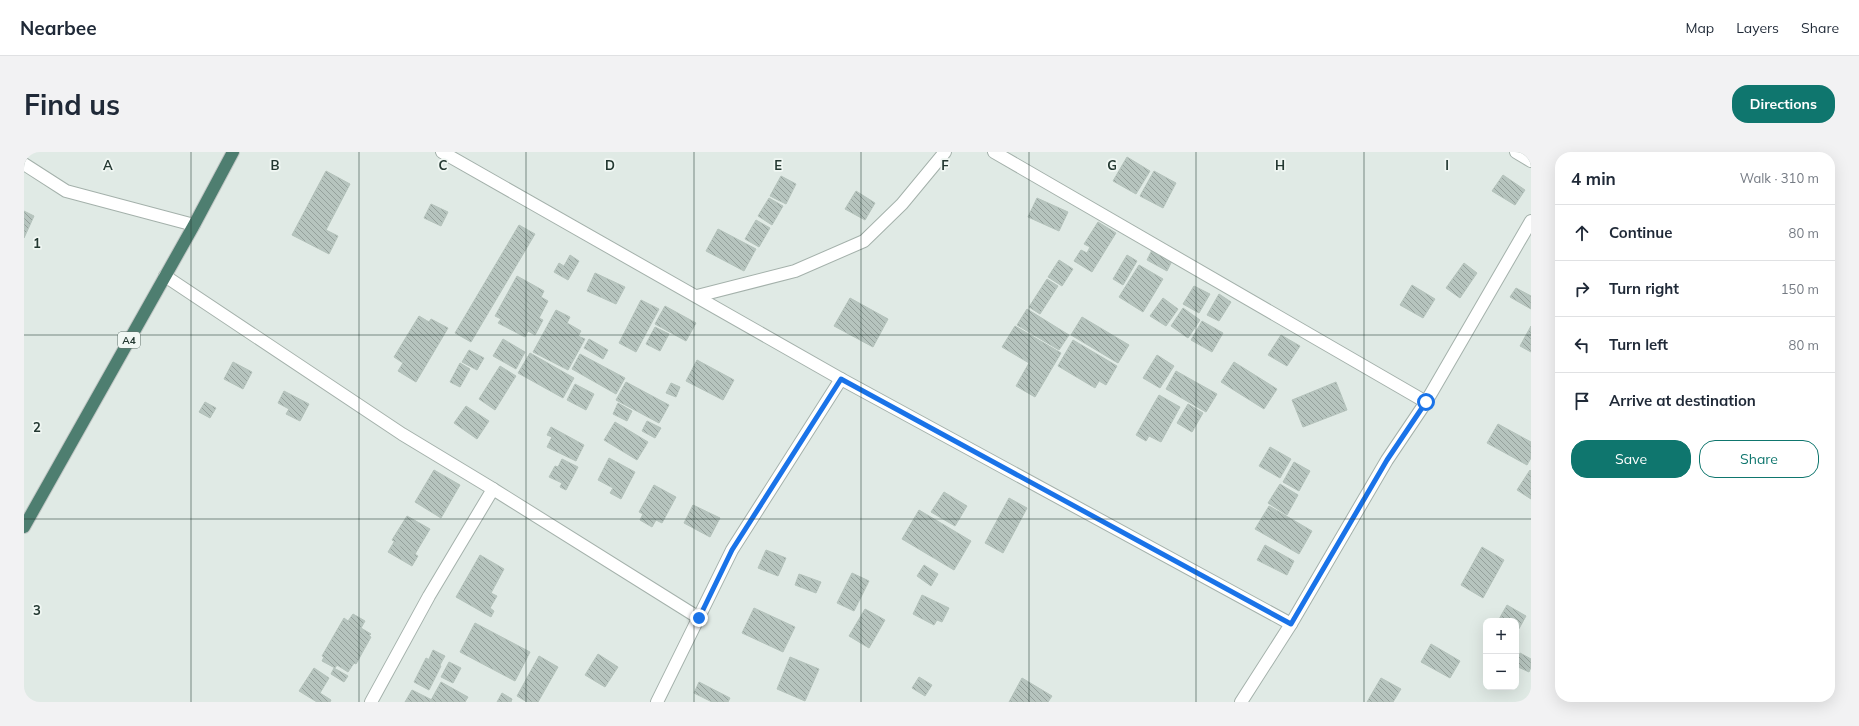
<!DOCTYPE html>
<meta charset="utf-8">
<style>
:root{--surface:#fff;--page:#f2f2f3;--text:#1f2937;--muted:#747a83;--line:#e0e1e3;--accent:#0f766e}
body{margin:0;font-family:Mulish,sans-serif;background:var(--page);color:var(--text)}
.controls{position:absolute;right:12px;bottom:12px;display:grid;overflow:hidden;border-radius:8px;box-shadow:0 4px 16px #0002}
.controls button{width:36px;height:36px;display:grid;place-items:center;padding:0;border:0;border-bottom:1px solid var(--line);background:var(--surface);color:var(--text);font:20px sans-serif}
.stop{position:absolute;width:12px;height:12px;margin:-9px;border:3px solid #1a73e8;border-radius:50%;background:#fff}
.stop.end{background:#1a73e8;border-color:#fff;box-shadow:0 1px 4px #0008}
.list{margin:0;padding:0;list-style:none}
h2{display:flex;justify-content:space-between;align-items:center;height:52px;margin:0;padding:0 16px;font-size:17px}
h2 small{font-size:13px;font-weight:400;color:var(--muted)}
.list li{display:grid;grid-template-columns:26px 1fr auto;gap:12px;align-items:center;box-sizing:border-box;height:56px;padding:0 16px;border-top:1px solid var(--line)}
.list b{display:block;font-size:15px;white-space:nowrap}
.list em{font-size:13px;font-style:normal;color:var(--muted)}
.actions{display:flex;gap:8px;padding:12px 16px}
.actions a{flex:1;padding:9px 0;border:1px solid var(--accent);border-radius:16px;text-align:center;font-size:14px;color:var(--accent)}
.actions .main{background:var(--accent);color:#fff}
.icon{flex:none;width:22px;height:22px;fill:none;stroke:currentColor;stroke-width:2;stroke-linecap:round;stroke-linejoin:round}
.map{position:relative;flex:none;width:1507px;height:550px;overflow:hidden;border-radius:16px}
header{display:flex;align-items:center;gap:24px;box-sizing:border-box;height:56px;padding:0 20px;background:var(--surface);border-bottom:1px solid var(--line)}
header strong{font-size:19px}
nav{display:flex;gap:22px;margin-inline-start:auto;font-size:14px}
.intro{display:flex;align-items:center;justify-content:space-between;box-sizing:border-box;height:96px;padding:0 24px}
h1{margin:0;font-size:28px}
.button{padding:10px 18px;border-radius:16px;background:var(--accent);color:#fff;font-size:14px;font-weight:700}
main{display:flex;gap:24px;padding:0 24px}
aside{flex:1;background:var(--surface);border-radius:16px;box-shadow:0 4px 16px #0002}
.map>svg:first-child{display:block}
.building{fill:url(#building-back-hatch);stroke:#b4c2bb}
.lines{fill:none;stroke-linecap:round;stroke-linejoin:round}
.minor-casing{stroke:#a4b1ab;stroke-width:14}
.trunk-casing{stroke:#c1c7c5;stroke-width:14}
.minor{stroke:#fff;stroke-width:12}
.trunk{stroke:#4e7e70;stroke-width:12}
.route{stroke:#1a73e8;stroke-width:5}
.grid{fill:none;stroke:#233831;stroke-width:1;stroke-opacity:0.55}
.labels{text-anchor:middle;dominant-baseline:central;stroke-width:3.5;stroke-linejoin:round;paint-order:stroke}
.shield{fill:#f0f7f3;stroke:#60716b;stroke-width:1}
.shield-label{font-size:10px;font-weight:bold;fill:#233831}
.grid-label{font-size:13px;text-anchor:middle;font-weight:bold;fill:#233831;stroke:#f0f7f3;stroke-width:3.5;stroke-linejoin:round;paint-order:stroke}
</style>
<header>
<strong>Nearbee</strong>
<nav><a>Map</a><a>Layers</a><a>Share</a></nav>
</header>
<div class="intro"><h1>Find us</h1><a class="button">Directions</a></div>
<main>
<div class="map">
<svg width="1507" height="550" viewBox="0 0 1507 550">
<defs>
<pattern id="building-back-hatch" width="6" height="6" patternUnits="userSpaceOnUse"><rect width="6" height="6" fill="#b6c4be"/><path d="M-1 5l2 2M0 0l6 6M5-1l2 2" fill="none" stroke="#94a09b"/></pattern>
</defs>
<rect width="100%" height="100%" fill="#e0eae5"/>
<!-- building -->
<g class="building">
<polygon points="1103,5 1126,19 1112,42 1089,29"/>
<polygon points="302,19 326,32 302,78 314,84 305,102 268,83"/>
<polygon points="1130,19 1152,31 1139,56 1116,44"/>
<polygon points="1479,23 1501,38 1491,53 1468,39"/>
<polygon points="757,24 772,32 762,52 746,44"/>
<polygon points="832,39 851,51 841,68 821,57"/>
<polygon points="745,46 759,54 748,73 734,64"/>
<polygon points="1013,46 1044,60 1035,79 1004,65"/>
<polygon points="407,52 424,60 417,74 400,66"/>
<polygon points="0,59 10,64 0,86"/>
<polygon points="732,68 746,76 735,95 721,87"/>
<polygon points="1074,70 1092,81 1068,120 1050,109 1057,98 1063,101 1066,95 1060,92"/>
<polygon points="495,73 511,82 447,190 431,181"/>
<polygon points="694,77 732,97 720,119 682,99"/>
<polygon points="1128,98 1148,109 1143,119 1123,108"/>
<polygon points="546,103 555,109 544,128 530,120 535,111 540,114"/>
<polygon points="1103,103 1113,109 1099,133 1089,127"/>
<polygon points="1035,108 1049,117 1038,134 1024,125"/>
<polygon points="1440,111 1453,121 1436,146 1422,136"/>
<polygon points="1115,113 1139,127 1119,160 1095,145"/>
<polygon points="571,121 601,135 592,152 563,139"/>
<polygon points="493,124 520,139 517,145 524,149 515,166 519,168 511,183 504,179 501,185 474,171 477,167 471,164"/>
<polygon points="1023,127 1034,134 1016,162 1005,155"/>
<polygon points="1388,133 1411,147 1399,166 1376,153"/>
<polygon points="1170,134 1186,142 1175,161 1159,152"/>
<polygon points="1492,136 1507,144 1507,157 1486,145"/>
<polygon points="1195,142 1207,150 1195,169 1183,163"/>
<polygon points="826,146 864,167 849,195 810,174"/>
<polygon points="1139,146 1154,157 1142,174 1126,164"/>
<polygon points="617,148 635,157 612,200 595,191"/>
<polygon points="641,154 672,171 662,189 631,172"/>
<polygon points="1159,156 1176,168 1164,186 1147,174"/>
<polygon points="1003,157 1045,183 1035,198 993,173"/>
<polygon points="532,158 546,165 543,171 557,179 554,184 561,187 544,218 509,200"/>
<polygon points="395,164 405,170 407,167 424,176 392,230 374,219 379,211 370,205"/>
<polygon points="1058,165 1105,193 1094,211 1047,183"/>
<polygon points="1178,169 1199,181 1188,200 1167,188"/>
<polygon points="991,174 1037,201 1011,245 992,234 1005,211 978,195"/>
<polygon points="1507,174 1507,200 1496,194"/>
<polygon points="631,175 645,182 636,199 622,192"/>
<polygon points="1257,183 1276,194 1263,214 1244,203"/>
<polygon points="479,187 501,200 492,217 469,204"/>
<polygon points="565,187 584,198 579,207 560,196"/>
<polygon points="1049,188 1093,214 1082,233 1075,229 1071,236 1034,214"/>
<polygon points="445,198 460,206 453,218 438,210"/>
<polygon points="506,201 550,226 539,246 494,221"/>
<polygon points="556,202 601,226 592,242 548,217"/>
<polygon points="1133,203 1150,214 1136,236 1119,226"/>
<polygon points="673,208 710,228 699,248 662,229"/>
<polygon points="209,210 228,220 219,237 200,227"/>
<polygon points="1210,210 1253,237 1240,257 1197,230"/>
<polygon points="436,211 446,217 436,235 426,230"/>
<polygon points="476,214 492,224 471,258 455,247"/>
<polygon points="1152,219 1193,242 1182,260 1142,237"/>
<polygon points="602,230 645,253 635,271 592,248"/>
<polygon points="1312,230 1323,258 1279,275 1268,248"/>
<polygon points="647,231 656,235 652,245 642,241"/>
<polygon points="551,232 570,242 562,258 543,248"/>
<polygon points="260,239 285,252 276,269 262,262 265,257 254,251"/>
<polygon points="1135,243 1156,255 1137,290 1125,284 1122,289 1112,283"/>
<polygon points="181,250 192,256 186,266 175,260"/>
<polygon points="594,251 608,259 603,269 589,262"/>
<polygon points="1164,252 1179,261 1168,280 1153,271"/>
<polygon points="442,254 465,269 453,287 430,271"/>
<polygon points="623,269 637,276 631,286 618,279"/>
<polygon points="591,270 624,290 613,308 580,288"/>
<polygon points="1474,272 1507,290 1507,306 1503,313 1463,291"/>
<polygon points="527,275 560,293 552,309 523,295 528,285 523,283"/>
<polygon points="1246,295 1267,307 1256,326 1235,314"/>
<polygon points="585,306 611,320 597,347 586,341 589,336 574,328"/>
<polygon points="538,307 554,315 542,338 536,335 538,331 525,325 531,314 534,315"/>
<polygon points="1270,310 1286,319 1275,339 1259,330"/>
<polygon points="410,318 436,333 417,366 391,350"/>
<polygon points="1506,318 1507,319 1507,347 1493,338"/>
<polygon points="1256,332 1274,343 1263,363 1244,351"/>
<polygon points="630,333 652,345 638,371 632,368 628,375 616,368 619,362 615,360"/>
<polygon points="920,340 943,354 931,374 907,360"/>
<polygon points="985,346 1003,356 979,401 961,391"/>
<polygon points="669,353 696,366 686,385 660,371"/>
<polygon points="1245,354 1288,379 1275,402 1231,377"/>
<polygon points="895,358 947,389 930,418 878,387"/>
<polygon points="383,364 406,377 391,402 368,388"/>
<polygon points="370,390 394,404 388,414 364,400"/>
<polygon points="1241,393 1270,409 1263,423 1233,408"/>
<polygon points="1458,395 1480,408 1459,446 1437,433"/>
<polygon points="742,398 762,406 754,424 734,416"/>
<polygon points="456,403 480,417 467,441 473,444 466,456 470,459 467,465 432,445"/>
<polygon points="900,413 914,422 907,434 893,424"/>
<polygon points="828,421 845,429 830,459 813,451"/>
<polygon points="775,422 797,430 792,441 771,433"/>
<polygon points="898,443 925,456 918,470 913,468 910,473 889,462"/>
<polygon points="1483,453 1502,464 1492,482 1492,469 1474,469"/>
<polygon points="730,456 771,475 759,500 718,481"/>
<polygon points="841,457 861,468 845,496 825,484"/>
<polygon points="329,462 341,469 337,476 347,482 345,484 347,485 332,512 330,511 324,520 313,513 311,516 298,509 300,505 298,504 320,466 324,469"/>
<polygon points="451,471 506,500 491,529 436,500"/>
<polygon points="1407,492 1436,509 1426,526 1397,510"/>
<polygon points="409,498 421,504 416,513 405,507"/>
<polygon points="1496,501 1507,507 1507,515 1505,520 1492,514 1492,509"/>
<polygon points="574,502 594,515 581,535 561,523"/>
<polygon points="515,504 534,515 514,550 503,550 493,544"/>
<polygon points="766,505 795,517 781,549 753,537"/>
<polygon points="402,506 417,514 405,538 390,530"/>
<polygon points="425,510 437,516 429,531 417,525"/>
<polygon points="290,516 305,526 296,541 307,548 306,550 293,550 275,539"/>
<polygon points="310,516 324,524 320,530 307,522"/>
<polygon points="895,525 908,533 901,544 888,536"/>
<polygon points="998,526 1028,544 1024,550 985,550"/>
<polygon points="1357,526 1377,537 1369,550 1343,550"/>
<polygon points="417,530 444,545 441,550 406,550"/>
<polygon points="675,530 706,546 704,550 688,550 670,541"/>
<polygon points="388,538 410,549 409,550 381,550"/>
<polygon points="478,541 488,547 487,550 473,550"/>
</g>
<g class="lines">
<defs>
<g id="minor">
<polyline points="418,0 817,227 1267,472"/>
<polyline points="970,0 1402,250"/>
<polyline points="1492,0 1507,9"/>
<polyline points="0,12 42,39 170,73"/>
<polyline points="141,124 378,282 469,337 405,444 347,550"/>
<polyline points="673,144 771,119 840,89 878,52 921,0"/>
<polyline points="469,337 675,466"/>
<polyline points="633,550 708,398 817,227"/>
<polyline points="1217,550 1267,472 1363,308 1402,250 1507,69"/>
</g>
<polyline id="trunk" points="0,375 170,73 209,0"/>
</defs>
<!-- minor casing -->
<use href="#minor" class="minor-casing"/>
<!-- trunk casing -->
<use href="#trunk" class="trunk-casing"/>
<!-- minor -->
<use href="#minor" class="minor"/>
<!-- trunk -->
<use href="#trunk" class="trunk"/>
</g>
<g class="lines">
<!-- route -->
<polyline class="route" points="675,466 708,398 817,227 1267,472 1363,308 1402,250"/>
</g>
<!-- grid -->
<path class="grid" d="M167,0v550M335,0v550M502,0v550M670,0v550M837,0v550M1005,0v550M1172,0v550M1340,0v550M0,183h1507M0,367h1507"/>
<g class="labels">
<!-- shield labels -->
<rect class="shield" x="94" y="180" width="22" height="16" rx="3"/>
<g class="shield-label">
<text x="105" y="188">A4</text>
</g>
</g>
<g class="grid-label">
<text x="84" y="18">A</text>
<text x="251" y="18">B</text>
<text x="419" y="18">C</text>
<text x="586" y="18">D</text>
<text x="754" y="18">E</text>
<text x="921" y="18">F</text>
<text x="1088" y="18">G</text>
<text x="1256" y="18">H</text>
<text x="1423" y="18">I</text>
<text x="13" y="96">1</text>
<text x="13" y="280">2</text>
<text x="13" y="463">3</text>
</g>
</svg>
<div class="controls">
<button>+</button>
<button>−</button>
</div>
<div class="stop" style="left:1402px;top:250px"></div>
<div class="stop end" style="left:675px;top:466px"></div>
</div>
<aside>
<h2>4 min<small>Walk · 310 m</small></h2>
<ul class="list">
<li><svg class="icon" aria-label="ahead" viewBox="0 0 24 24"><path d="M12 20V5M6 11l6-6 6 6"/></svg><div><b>Continue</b></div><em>80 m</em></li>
<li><svg class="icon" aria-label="right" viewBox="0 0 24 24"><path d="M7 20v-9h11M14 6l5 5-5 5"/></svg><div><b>Turn right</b></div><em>150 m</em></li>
<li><svg class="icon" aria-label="left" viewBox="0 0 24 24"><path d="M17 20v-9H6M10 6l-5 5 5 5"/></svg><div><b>Turn left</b></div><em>80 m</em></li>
<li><svg class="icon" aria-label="arrive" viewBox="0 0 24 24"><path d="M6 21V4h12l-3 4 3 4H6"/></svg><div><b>Arrive at destination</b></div></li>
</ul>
<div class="actions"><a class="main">Save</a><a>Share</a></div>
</aside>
</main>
